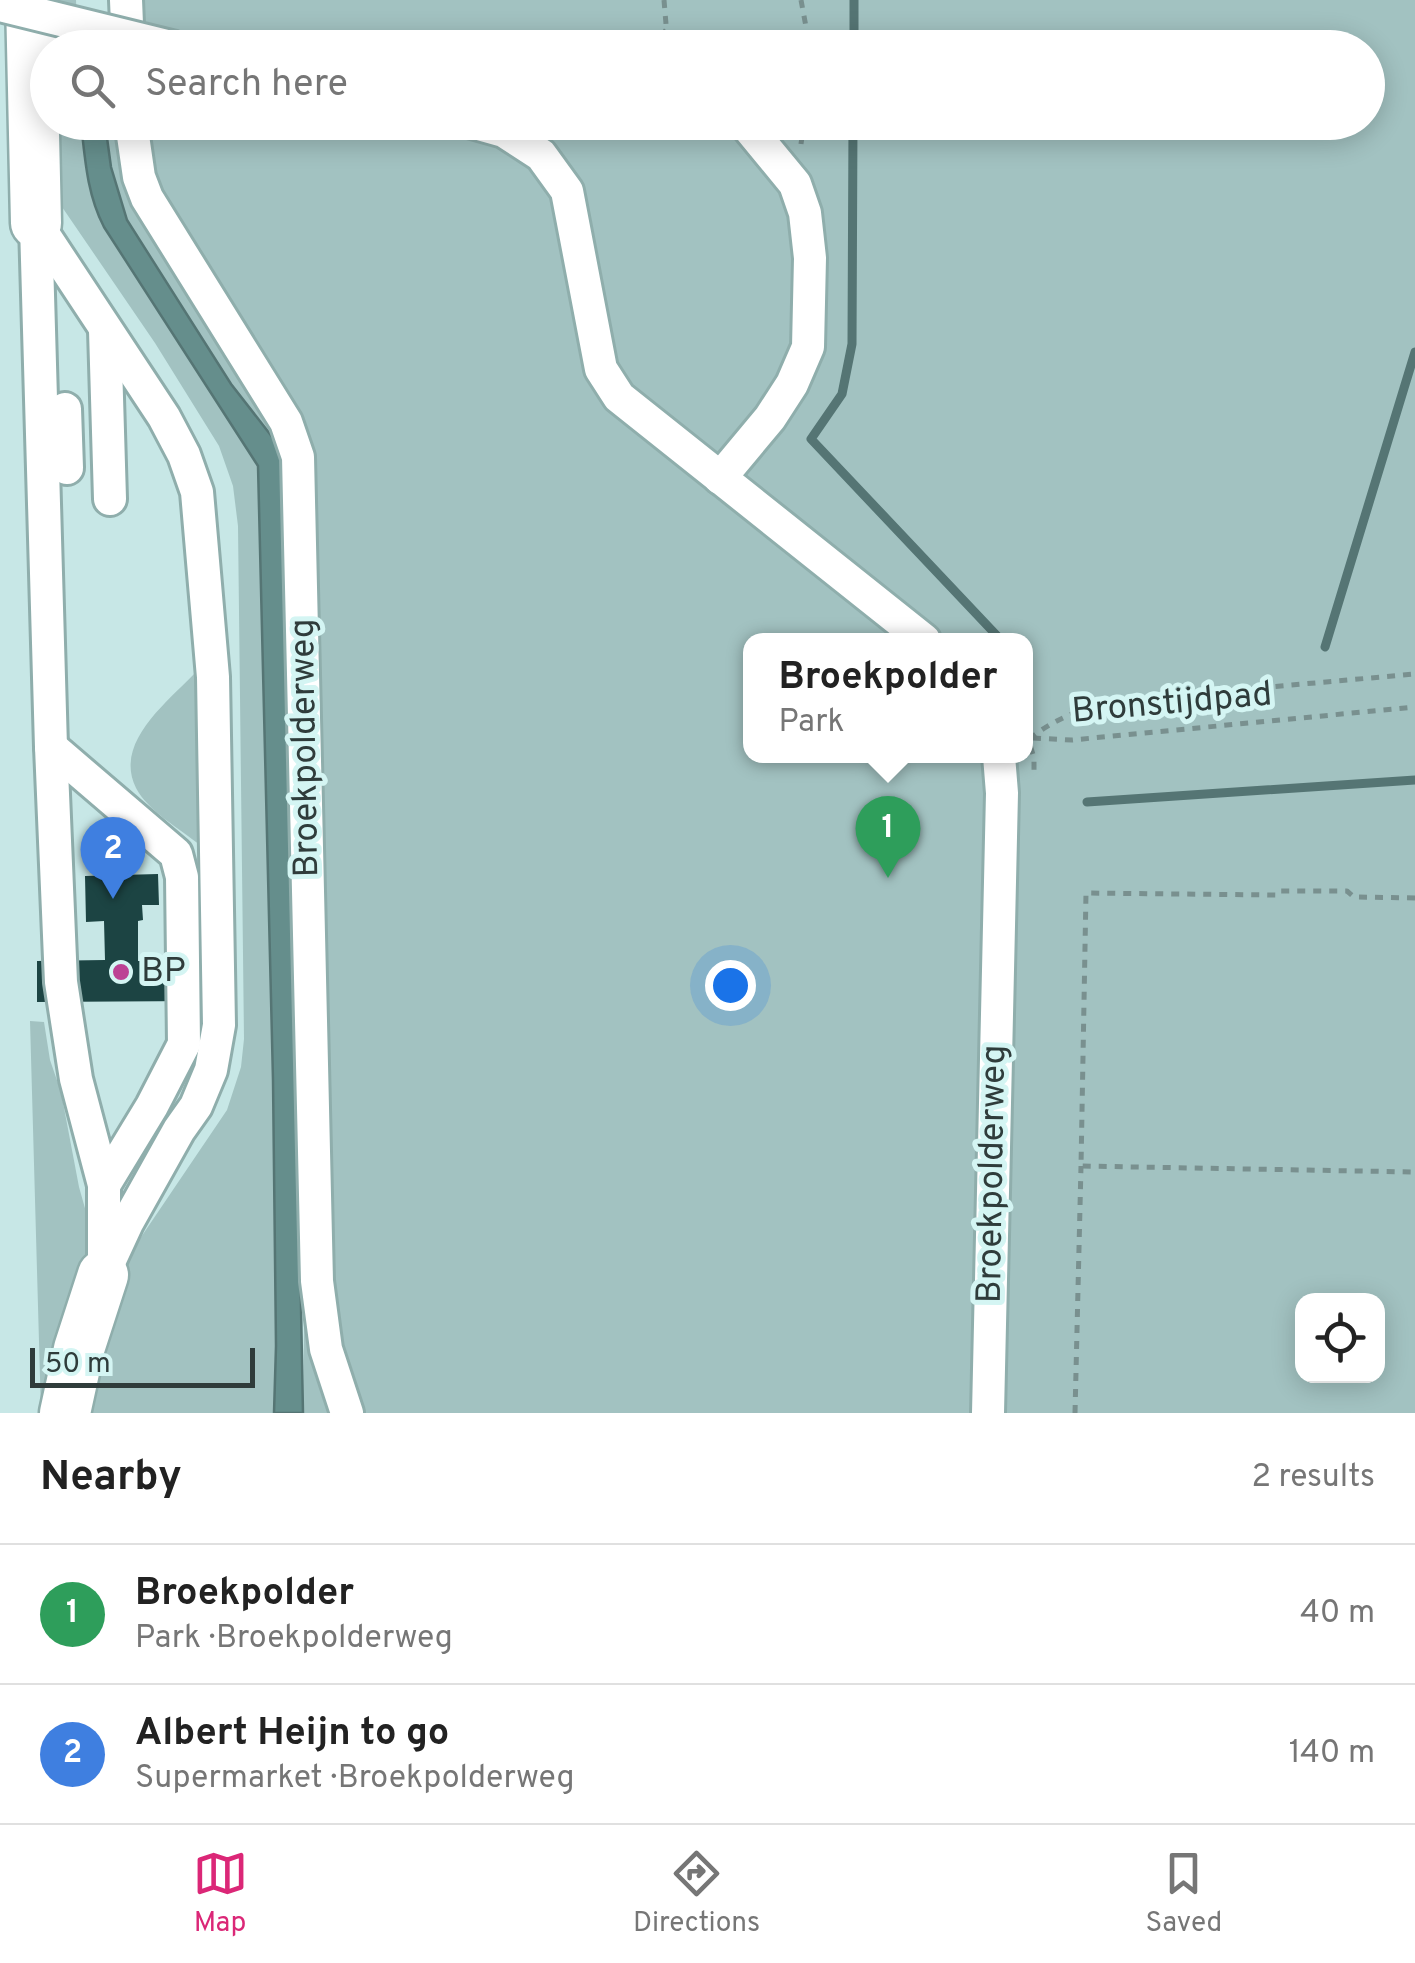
<!DOCTYPE html>
<meta charset="utf-8">
<style>
:root{--surface:#fff;--page:#f2f2f2;--text:#222;--muted:#767676;--line:#e0e0e0;--accent:#db2777}
body{margin:0;font-family:Overpass,sans-serif;background:var(--page);color:var(--text)}
.controls{position:absolute;right:30px;bottom:30px;display:grid;overflow:hidden;border-radius:20px;box-shadow:0 5px 25px #0003}
.controls button{width:90px;height:90px;display:grid;place-items:center;padding:0;border:0;border-bottom:2px solid var(--line);background:var(--surface);color:var(--text);font:50px sans-serif}
.scale{position:absolute;left:30px;bottom:25px;width:225px;box-sizing:border-box;padding-left:10px;border:5px solid #2f3c3b;border-top:0;font-size:28px;line-height:35px;white-space:nowrap;color:#2f3c3b;-webkit-text-stroke:8px #d4f5f3;paint-order:stroke}
.you{position:absolute;left:730px;top:985px;width:35px;height:35px;margin:-25px;border:8px solid #fff;border-radius:50%;background:#1a73e8;box-shadow:0 0 0 15px #1a73e833}
.badge{display:grid;place-items:center;width:65px;height:65px;border-radius:50%;background:var(--accent);color:#fff;font-size:32px;font-weight:700}
.pin{position:absolute;translate:-50% -82px;filter:drop-shadow(0 2px 5px #0008)}
.pin::after{content:'';position:absolute;top:52px;width:35px;height:30px;background:inherit;clip-path:polygon(0 0,100% 0,50% 100%)}
.popup{position:absolute;left:743px;top:633px;width:290px;height:130px;box-sizing:border-box;display:grid;place-content:center;border-radius:20px;background:var(--surface);filter:drop-shadow(0 2px 8px #0005);font-size:32px;white-space:nowrap;color:var(--muted)}
.popup b{font-size:38px;color:var(--text)}
.popup::after{content:'';position:absolute;left:50%;top:100%;margin-left:-20px;border:20px solid transparent;border-top-color:var(--surface)}
.list{margin:0;padding:0;list-style:none}
h2{display:flex;justify-content:space-between;align-items:center;height:130px;margin:0;padding:0 40px;font-size:42px}
h2 small{font-size:32px;font-weight:400;color:var(--muted)}
.list li{display:grid;grid-template-columns:65px 1fr auto;gap:30px;align-items:center;box-sizing:border-box;height:140px;padding:0 40px;border-top:2px solid var(--line)}
.list b{display:block;font-size:38px;white-space:nowrap}
.list p{margin:0;font-size:32px;white-space:nowrap;color:var(--muted)}
.list em{font-size:32px;font-style:normal;color:var(--muted)}
.icon{flex:none;width:55px;height:55px;fill:none;stroke:currentColor;stroke-width:2;stroke-linecap:round;stroke-linejoin:round}
.map{position:relative;flex:none;width:1415px;height:1413px;overflow:hidden}
.search{position:absolute;background:var(--surface);box-shadow:0 5px 25px #0003;left:30px;right:30px;top:30px;height:110px;display:flex;align-items:center;gap:25px;box-sizing:border-box;padding:0 35px;border-radius:55px;color:var(--muted);font-size:38px}
.sheet{height:410px;background:var(--surface)}
nav{display:flex;justify-content:space-around;align-items:center;box-sizing:border-box;height:140px;border-top:2px solid var(--line);background:var(--surface);font-size:28px;color:var(--muted)}
nav a{display:grid;justify-items:center;gap:5px}
nav .on{color:var(--accent)}
.map>svg:first-child{display:block}
.green{fill:#a2c2c1;fill-rule:evenodd}
.water{fill:#658e8c;stroke:#557574;stroke-width:2.5}
.lines{fill:none;stroke-linecap:round;stroke-linejoin:round}
.stream{stroke:#557574;stroke-width:9}
.building{fill:#1c4443}
.minor-casing{stroke:#8faeac;stroke-width:38}
.highway-casing{stroke:#8faeac;stroke-width:55}
.path{stroke:#79908f;stroke-width:5;stroke-dasharray:8 8;stroke-linecap:butt}
.minor{stroke:#fff;stroke-width:32}
.highway{stroke:#fff;stroke-width:50}
.minor-bridge-casing{stroke:#8faeac;stroke-width:38;stroke-linecap:butt}
.minor-bridge{stroke:#fff;stroke-width:32}
.poi-dot{fill:#bc4294;stroke:#d4f5f3;stroke-width:4}
.labels{text-anchor:middle;dominant-baseline:central;stroke-width:10;stroke-linejoin:round;paint-order:stroke}
.street-label{font-size:35px;fill:#2f3c3b;stroke:#d4f5f3}
.poi-label{font-size:35px;fill:#2f3c3b;stroke:#d4f5f3;text-anchor:start}
</style>
<div class="map">
<svg width="1415" height="1413" viewBox="0 0 1415 1413">
<rect width="100%" height="100%" fill="#c7e7e6"/>
<!-- green -->
<g class="green">
<path d="M42,0h34l2,47 -30,1v74l33,1c4,36 6,71 23,104l154,239 15,614 3,266 -2,67h-194l3,-26 32,-105 20,-36 92,-136 14,-43 3,-28 -6,-513 -5,-40 -14,-40 -64,-103 -108,-158z"/>
<path d="M138,0h1277v1413h-1056l-28,-107 -19,-806 -155,-303 -14,-74 1225,-1v-74h-1228zM750,640h276v116h-276zM1302,1300h76v76h-76z"/>
<polygon points="105,123 120,123 263,399 280,447 231,384 127,220 111,167"/>
<path d="M196,672l9,171 -5,2c-20,-16 -52,-34 -64,-57 -23,-46 33,-87 60,-116z"/>
<polygon points="30,1021 44,1022 50,1060 61,1092 79,1187 90,1226 90,1250 41,1413"/>
<polygon points="305,1252 337,1413 303,1413"/>
</g>
<!-- water -->
<path class="water" d="M81,123h24l6,44 16,53 104,164 49,63 5,12 18,954h-29l2,-67 -3,-266 -15,-614 -154,-239c-17,-33 -19,-68 -23,-104z"/>
<g class="lines">
<!-- stream -->
<g class="stream">
<polyline points="854,48 854,0"/>
<polyline points="853,122 852,344 842,394 811,439 1001,640"/>
<polyline points="1325,647 1415,352"/>
<polyline points="1026,666 1027,667"/>
<polyline points="1087,802 1415,780"/>
</g>
</g>
<!-- building -->
<polygon class="building" points="158,874 159,905 142,905 143,920 138,921 138,961 198,960 198,1001 37,1002 37,961 105,960 104,921 86,922 85,876"/>
<g class="lines">
<defs>
<g id="minor">
<polyline points="126,0 128,48"/>
<polyline points="131,122 139,177 147,198 286,422 298,457 317,1281 326,1349 347,1413"/>
<polyline points="472,122 504,131 541,155 567,191 601,369 619,397 924,640"/>
<polyline points="36,223 164,417 184,455 197,492 213,677 219,1025 211,1070 196,1106 179,1130 127,1223 103,1275"/>
<polyline points="36,225 51,747 61,982 76,1079 104,1185 104,1261"/>
<polyline points="105,330 110,499"/>
<polyline points="65,409 67,468"/>
<polyline points="720,478 770,418 792,384 808,347 810,258 805,213 795,184 744,122"/>
<polyline points="51,747 176,854 182,877 184,1044 152,1106 104,1185"/>
<polyline points="988,1413 1002,793 999,756"/>
</g>
<g id="highway">
<polyline points="31,0 36,223"/>
<polyline points="65,1413 79,1349 103,1275"/>
</g>
</defs>
<!-- minor casing -->
<use href="#minor" class="minor-casing"/>
<!-- highway casing -->
<use href="#highway" class="highway-casing"/>
<!-- path -->
<g class="path">
<polyline points="664,0 668,48"/>
<polyline points="801,0 810,48"/>
<polyline points="652,48 666,30"/>
<polyline points="801,144 804,122"/>
<polyline points="1026,731 1034,758 1034,772"/>
<polyline points="1033,738 1072,740 1415,707"/>
<path d="M1029,739c30,-23 58,-33 95,-39l291,-26"/>
<polyline points="1415,898 1354,897 1347,891 1281,891 1278,895 1086,893 1081,1166 1415,1172"/>
<polyline points="1075,1413 1081,1166"/>
</g>
<!-- minor -->
<use href="#minor" class="minor"/>
<!-- highway -->
<use href="#highway" class="highway"/>
<defs>
<polyline id="minor-bridge" points="0,5 175,48"/>
</defs>
<!-- minor-bridge casing -->
<use href="#minor-bridge" class="minor-bridge-casing"/>
<!-- minor-bridge -->
<use href="#minor-bridge" class="minor-bridge"/>
</g>
<!-- markers -->
<circle class="poi-dot" cx="121" cy="972" r="10"/>
<g class="labels">
<!-- street labels -->
<g class="street-label">
<text transform="translate(1172 704) rotate(-5)">Bronstijdpad</text>
<text transform="translate(306 748) rotate(-91)">Broekpolderweg</text>
<text transform="translate(993 1174) rotate(-89)">Broekpolderweg</text>
</g>
<!-- poi labels -->
<g class="poi-label">
<text x="141" y="972">BP</text>
</g>
</g>
</svg>
<div class="controls">
<button><svg class="icon" aria-label="locate" viewBox="0 0 24 24"><circle cx="12" cy="12" r="6"/><path d="M12 2v4M12 18v4M2 12h4M18 12h4"/></svg></button>
</div>
<div class="scale">50 m</div>
<div class="you"></div>
<div class="pin badge" style="left:888px;top:878px;background:#2e9e5b">1</div>
<div class="popup"><b>Broekpolder</b>Park</div>
<div class="pin badge" style="left:113px;top:899px;background:#3f7fe0">2</div>
<div class="search"><svg class="icon" aria-label="search" viewBox="0 0 24 24"><circle cx="10" cy="10" r="6"/><path d="M15 15l6 6"/></svg>Search here</div>
</div>
<section class="sheet">
<h2>Nearby<small>2 results</small></h2>
<ul class="list">
<li><span class="badge" style="background:#2e9e5b">1</span><div><b>Broekpolder</b><p>Park · Broekpolderweg</p></div><em>40 m</em></li>
<li><span class="badge" style="background:#3f7fe0">2</span><div><b>Albert Heijn to go</b><p>Supermarket · Broekpolderweg</p></div><em>140 m</em></li>
</ul>
</section>
<nav>
<a class="on"><svg class="icon" aria-label="map" viewBox="0 0 24 24"><path d="M3 6l6-2 6 2 6-2v14l-6 2-6-2-6 2zM9 4v14M15 6v14"/></svg>Map</a>
<a><svg class="icon" aria-label="directions" viewBox="0 0 24 24"><path d="M12 3l9 9-9 9-9-9zM9 14v-3h6M13 9l2 2-2 2"/></svg>Directions</a>
<a><svg class="icon" aria-label="saved" viewBox="0 0 24 24"><path d="M7 4h10v16l-5-4-5 4z"/></svg>Saved</a>
</nav>
